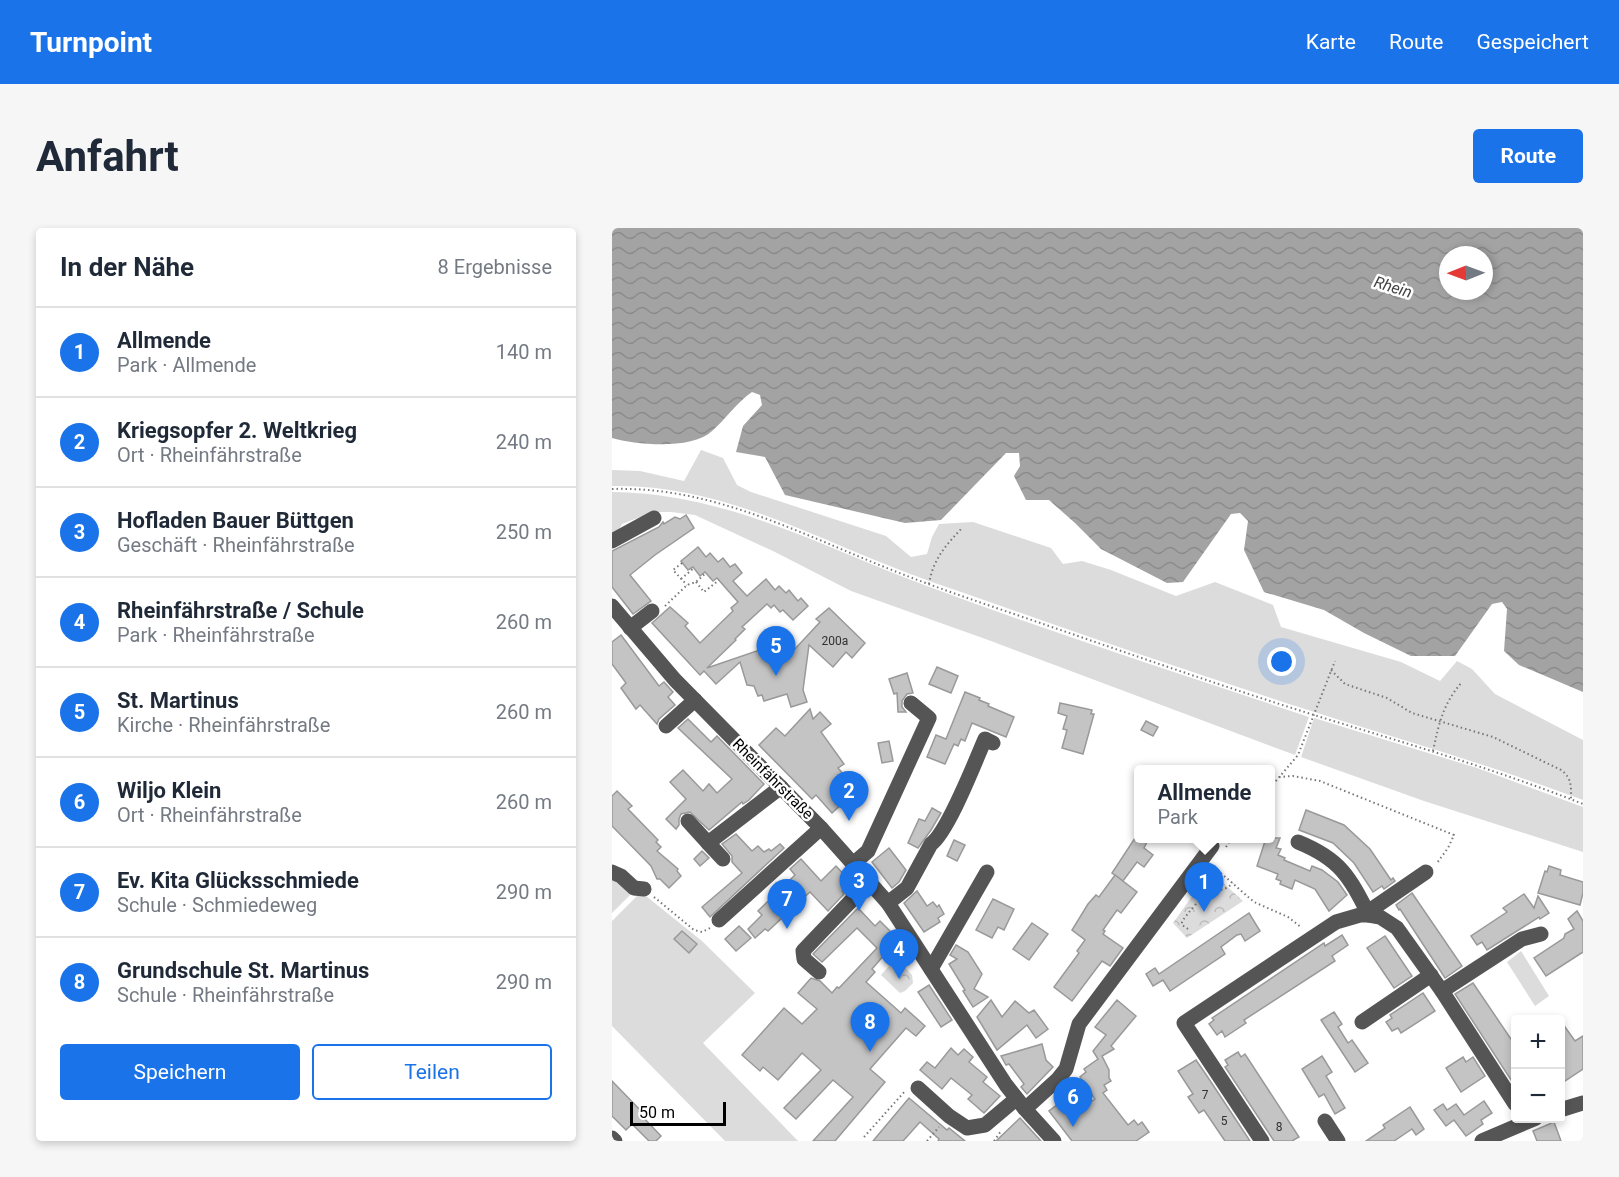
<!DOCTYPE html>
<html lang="de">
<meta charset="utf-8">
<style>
:root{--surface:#fff;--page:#f6f6f7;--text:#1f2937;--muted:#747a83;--line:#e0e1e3;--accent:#1a73e8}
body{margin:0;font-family:Roboto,sans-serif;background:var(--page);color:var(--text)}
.controls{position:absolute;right:18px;bottom:18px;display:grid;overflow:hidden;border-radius:6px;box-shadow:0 3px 9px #0003}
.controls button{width:54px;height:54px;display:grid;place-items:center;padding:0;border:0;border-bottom:2px solid var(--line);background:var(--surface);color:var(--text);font:30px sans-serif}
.compass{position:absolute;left:827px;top:18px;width:54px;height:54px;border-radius:50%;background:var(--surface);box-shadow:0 3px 9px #0003;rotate:269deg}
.scale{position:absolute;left:18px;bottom:15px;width:96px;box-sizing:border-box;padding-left:6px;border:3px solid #000;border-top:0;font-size:16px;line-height:21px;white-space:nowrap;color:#000;-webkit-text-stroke:4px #fff;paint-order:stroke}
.you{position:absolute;left:670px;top:434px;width:21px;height:21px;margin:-15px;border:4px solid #fff;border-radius:50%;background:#1a73e8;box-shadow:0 0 0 9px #1a73e833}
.badge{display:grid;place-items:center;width:39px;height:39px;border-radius:50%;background:var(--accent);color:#fff;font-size:20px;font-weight:700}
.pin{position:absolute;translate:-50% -50px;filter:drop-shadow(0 2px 3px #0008)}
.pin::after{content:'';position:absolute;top:32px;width:21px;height:18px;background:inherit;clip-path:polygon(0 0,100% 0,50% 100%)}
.popup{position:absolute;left:522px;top:537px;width:141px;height:78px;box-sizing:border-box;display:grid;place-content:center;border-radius:6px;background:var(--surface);filter:drop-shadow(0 2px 4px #0005);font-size:20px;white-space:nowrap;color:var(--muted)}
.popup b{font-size:22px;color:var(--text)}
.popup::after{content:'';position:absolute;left:50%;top:100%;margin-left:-12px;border:12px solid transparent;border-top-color:var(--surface)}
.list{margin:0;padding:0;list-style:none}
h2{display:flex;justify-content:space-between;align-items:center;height:78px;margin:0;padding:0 24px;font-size:26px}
h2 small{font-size:20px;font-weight:400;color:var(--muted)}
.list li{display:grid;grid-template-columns:39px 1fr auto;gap:18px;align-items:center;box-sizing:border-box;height:90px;padding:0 24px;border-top:2px solid var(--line)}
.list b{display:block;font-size:22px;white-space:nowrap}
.list p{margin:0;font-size:20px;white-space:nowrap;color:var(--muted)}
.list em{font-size:20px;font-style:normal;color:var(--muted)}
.actions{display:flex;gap:12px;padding:18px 24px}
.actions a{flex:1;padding:14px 0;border:2px solid var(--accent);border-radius:6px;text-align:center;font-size:21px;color:var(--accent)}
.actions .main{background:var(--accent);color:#fff}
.map{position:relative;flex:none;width:971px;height:913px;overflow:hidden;border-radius:6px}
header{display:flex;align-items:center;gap:36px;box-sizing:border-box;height:84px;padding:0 30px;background:var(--accent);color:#fff}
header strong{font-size:28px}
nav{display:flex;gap:33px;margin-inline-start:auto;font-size:21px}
.intro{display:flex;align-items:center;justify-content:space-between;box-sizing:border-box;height:144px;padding:0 36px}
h1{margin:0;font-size:42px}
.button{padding:15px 27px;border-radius:6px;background:var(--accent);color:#fff;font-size:21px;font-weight:700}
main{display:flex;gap:36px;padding:0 36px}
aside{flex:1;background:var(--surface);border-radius:6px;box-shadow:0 3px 9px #0003}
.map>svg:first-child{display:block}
.green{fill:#dcdcdc}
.forest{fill:url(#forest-crowns)}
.water{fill:url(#water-waves);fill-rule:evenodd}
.building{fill:#c4c4c4;stroke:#999;stroke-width:1.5}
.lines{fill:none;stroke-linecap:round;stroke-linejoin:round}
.path{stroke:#777;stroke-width:2;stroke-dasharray:1.5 3;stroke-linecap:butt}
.minor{stroke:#555;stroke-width:15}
.labels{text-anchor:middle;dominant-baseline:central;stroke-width:5;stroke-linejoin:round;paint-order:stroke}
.number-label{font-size:12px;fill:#313131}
.street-label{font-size:15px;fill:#000;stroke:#fff}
.water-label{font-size:16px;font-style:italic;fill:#444;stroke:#fff}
</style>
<header>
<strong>Turnpoint</strong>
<nav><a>Karte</a><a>Route</a><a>Gespeichert</a></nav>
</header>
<div class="intro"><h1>Anfahrt</h1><a class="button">Route</a></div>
<main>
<aside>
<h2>In der Nähe<small>8 Ergebnisse</small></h2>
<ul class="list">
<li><span class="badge">1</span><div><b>Allmende</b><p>Park · Allmende</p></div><em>140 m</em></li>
<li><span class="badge">2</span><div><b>Kriegsopfer 2. Weltkrieg</b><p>Ort · Rheinfährstraße</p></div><em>240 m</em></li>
<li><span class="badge">3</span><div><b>Hofladen Bauer Büttgen</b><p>Geschäft · Rheinfährstraße</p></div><em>250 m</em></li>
<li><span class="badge">4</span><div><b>Rheinfährstraße / Schule</b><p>Park · Rheinfährstraße</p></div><em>260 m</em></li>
<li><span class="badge">5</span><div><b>St. Martinus</b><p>Kirche · Rheinfährstraße</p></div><em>260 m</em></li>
<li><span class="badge">6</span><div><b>Wiljo Klein</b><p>Ort · Rheinfährstraße</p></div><em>260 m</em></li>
<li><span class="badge">7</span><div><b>Ev. Kita Glücksschmiede</b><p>Schule · Schmiedeweg</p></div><em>290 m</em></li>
<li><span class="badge">8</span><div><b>Grundschule St. Martinus</b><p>Schule · Rheinfährstraße</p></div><em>290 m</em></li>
</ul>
<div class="actions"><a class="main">Speichern</a><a>Teilen</a></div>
</aside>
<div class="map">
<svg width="971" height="913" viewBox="0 0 971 913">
<defs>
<pattern id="forest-crowns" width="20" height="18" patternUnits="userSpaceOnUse" patternTransform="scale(1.5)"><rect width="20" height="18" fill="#dcdcdc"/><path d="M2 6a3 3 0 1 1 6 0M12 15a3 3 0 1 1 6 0" fill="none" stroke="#bbb"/></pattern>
<pattern id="water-waves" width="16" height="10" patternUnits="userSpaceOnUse" patternTransform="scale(1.5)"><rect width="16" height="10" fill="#a3a3a3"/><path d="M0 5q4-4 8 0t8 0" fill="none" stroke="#8b8b8b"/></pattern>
</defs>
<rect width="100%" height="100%" fill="#fff"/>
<!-- green -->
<g class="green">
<path d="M89,222l22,8 14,27 14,7 135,44 25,21 16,-3 5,-17 7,-13 34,-2 78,26 12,16 19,-3 29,9 65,26 39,-14 58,23 8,22 120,35 39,19 17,-20 15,8 23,25 88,46v60c-92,-35 -185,-61 -278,-91 -115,-37 -228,-76 -341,-116 -39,-13 -78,-28 -116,-44 -76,-32 -151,-65 -236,-63v-16l28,1 44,10z"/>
<path d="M0,264c115,1 210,55 315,94 126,47 254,88 382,131l-14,38 -304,-114 -140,-50 -76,-39 -80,-37 -24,-3h-18l-31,12 -4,7 -6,3z"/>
<polygon points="702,490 865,540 971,579 971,624 812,573 689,529"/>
<polygon points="0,648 20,665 0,685"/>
<polygon points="29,664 90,713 143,765 91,815 186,913 113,913 0,798 0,693"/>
<polygon points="909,723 937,768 923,778 895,734"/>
</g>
<!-- forest -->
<g class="forest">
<polygon points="598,643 631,673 575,710 561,695"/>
<polygon points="284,730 300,747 301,755 293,763 288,765 269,747"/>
</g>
<!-- water -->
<path class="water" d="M0,0h971v464l-64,-27 -15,-14 3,-42 -5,-7 -10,2 -37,52h-44l-47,-23 -40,-23 -60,-18 -20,-42 4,-29 -8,-8 -9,1 -48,68 -16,1 -66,-34 -26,-26 -26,-23h-23l-12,-24 6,-10 -1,-13h-13l-65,67 -36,3 -120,-28 -20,-38 -29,-5 7,-26 19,-21 -2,-10 -8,-3c-16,11 -25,26 -40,39 -20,19 -75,14 -100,7zM836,27h36v36h-36z"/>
<!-- building -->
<g class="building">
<polygon points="74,287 82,300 43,327 18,347 39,373 21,386 0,359 0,323 47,299 51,294 52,296 63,289 68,291"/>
<polygon points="86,319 94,329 98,325 106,334 111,330 118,339 123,336 130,345 121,353 135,368 154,351 163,362 167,358 174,365 177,362 186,373 189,370 196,378 181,392 171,382 168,384 162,377 159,380 155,376 130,399 133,401 123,411 124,412 95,440 174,413 182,422 208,394 204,391 217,380 253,415 240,430 234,424 221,439 197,417 191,462 195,474 179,479 175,466 152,473 150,467 146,468 142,458 135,457 128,434 104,456 92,443 88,447 40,395 58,379 76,395 73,398 88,415 121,383 119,380 126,374 105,350 101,353 93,344 88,348 81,339 76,342 69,333"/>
<polygon points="9,407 47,458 52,454 61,464 56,469 63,477 47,491 45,496 28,477 24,481 9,460 14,455 0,436 0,414"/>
<polygon points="325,439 346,448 339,465 317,456"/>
<polygon points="295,445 301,465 295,466 290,473 290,479 294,484 286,484 285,465 282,466 277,451"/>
<polygon points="353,464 368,470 367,472 377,476 376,478 402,489 394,509 360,495 353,513 349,511 346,518 342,516 333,536 315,529 324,507 334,511"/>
<polygon points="448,475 480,482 479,486 482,486 471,526 450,520 455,502 451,501 455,488 446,485"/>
<polygon points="198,481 201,491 208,484 219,496 209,504 232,536 226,540 245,562 220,585 204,567 200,571 147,517 164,500 173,508"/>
<polygon points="76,491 99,514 105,508 152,556 137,572 131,576 130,574 97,602 78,584 69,586 67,591 67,597 64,601 54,591 74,571 58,554 71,542 91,563 97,556 105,565 120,551 66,500"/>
<polygon points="534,493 546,499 541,508 529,502"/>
<polygon points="277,513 281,533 270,535 266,515"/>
<polygon points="5,563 20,578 16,581 46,612 44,614 49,619 45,623 66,641 65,643 69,648 57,660 48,651 45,651 39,638 0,598 0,568"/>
<polygon points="320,580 329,585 319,602 306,620 296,615 307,591 313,593"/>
<polygon points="694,582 732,597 758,621 779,652 781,650 783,653 772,661 770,658 761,664 742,635 721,615 687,602"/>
<polygon points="124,606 140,623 146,618 152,624 157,621 159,623 168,616 172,620 98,689 90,679 130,645 120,634 120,628 110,616"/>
<polygon points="525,607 526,610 530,610 535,614 532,620 541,627 532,639 525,634 511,653 500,645"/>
<polygon points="654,610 668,610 664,620 669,621 666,627 673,630 672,632 698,643 700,638 710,642 726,654 735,667 717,683 703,661 683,652 680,661 668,656 669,653 664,651 666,646 645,638"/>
<polygon points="342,612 353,617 345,633 335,628"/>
<polygon points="277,620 294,642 287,654 280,660 260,634"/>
<polygon points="90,623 97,630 88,638 82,631"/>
<polygon points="189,631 209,653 224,638 239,654 230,663 232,666 216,683 198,664 156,703 153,701 143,710 136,701 150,687 146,683 183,647 178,641"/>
<polygon points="937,638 949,642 948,647 971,654 971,665 968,677 926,665 933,643 935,644"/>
<polygon points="503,647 525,664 509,685 505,682 491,702 493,703 491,706 511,720 498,738 490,733 460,773 442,759 467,725 465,723 473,712 460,702 476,676 484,667 487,669"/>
<polygon points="305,663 315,678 321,674 325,679 327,677 332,686 326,690 328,694 312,704 292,675"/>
<polygon points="800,665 850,738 833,750 788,681 787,682 784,677"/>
<polygon points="912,666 922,680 926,668 937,685 928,691 927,689 875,722 870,714 865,717 859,708 895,684 891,680"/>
<polygon points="381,671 402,681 392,702 386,699 380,710 364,702"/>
<polygon points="246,680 263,698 268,693 286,711 260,741 263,744 254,754 289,785 293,780 313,798 304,808 294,800 258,841 273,854 223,913 201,913 241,869 221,852 184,891 172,880 209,842 190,825 166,852 151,839 148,843 130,827 172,780 190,796 205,781 186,765 199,750 208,753 220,765 225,759 227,760 265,720 245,700 210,734 201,726"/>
<polygon points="965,683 971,693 971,724 934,748 922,730 952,710 953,706 962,701 956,691"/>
<polygon points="637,685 648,703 633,713 629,706 625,707 609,719 613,726 558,763 551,752 541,758 534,746 543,740 547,746"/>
<polygon points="420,695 436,706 417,732 401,721"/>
<polygon points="127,698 139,710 124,723 113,711"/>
<polygon points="70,703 85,716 77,725 62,711"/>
<polygon points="730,707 736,717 720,728 723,733 632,792 634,795 613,809 610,803 605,807 597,796 602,792 600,790 712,715 713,718"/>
<polygon points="773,708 800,748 782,760 755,720"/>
<polygon points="344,717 356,724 370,746 362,761 376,769 361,779 351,763 353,762 337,736 345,731 338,727"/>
<polygon points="861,755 903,817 903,858 843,766"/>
<polygon points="317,757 340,792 329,799 306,764"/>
<polygon points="811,765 823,783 789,805 786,800 780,803 774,794 780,790 778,787"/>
<polygon points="379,772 390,789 403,773 417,785 422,782 436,801 424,810 415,797 385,822 365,789"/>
<polygon points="505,772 524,788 499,818 502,821 490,828 497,842 497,850 499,853 492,857 495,862 491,865 516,897 522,892 526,897 530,894 537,904 524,913 460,913 437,883 454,870 464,884 483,871 468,849 474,844 472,841 486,831 481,823 494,807 483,799"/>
<polygon points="722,784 730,796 726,799 736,815 740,812 756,835 743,844 709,792"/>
<polygon points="948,792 963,813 971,808 971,841 953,853 948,846"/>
<polygon points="430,816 434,832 441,839 415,866 409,859 412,856 397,836 394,837 389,828"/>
<polygon points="339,820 346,827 352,821 361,829 357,834 375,849 371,854 388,868 372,885 356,871 360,867 339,850 330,861 308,842 315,834 323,840"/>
<polygon points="626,824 629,829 633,826 687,909 680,913 662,913 613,839 616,837 613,832"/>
<polygon points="710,828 720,844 714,848 733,880 723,886 712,866 707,869 690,841"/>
<polygon points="851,829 854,834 861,829 873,848 849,864 834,840"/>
<polygon points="584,832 595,848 638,913 613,913 592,882 587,885 576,869 581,866 566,843"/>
<polygon points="0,853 31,885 29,887 49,908 44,913 37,913 20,896 14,902 0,888"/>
<polygon points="297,870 335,902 337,900 353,913 326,913 327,911 308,894 291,913 261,913"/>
<polygon points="872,873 880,885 869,892 871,896 854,908 842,892 834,898 822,882 831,876 835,882 844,876 852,887"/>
<polygon points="798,879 812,901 804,907 800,901 782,913 754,913 773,900 771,897"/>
<polygon points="408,890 429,913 384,913"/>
<polygon points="942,894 949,913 925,913 921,903"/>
</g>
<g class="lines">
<!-- path -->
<g class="path">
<path d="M0,261c95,-3 179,40 265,75 46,19 93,35 140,51 99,34 198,69 297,100 91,28 181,54 269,89"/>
<polyline points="70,335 61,342 75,357"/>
<polyline points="69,351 82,340"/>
<polyline points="84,354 92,364 107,352"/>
<path d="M317,356c4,-25 17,-39 34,-57"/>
<polyline points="53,378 75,357 84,354 94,345"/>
<path d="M719,442l14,14 42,14 25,15 81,24 68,33c11,8 10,16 10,29"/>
<path d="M821,523c6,-28 10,-47 29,-69"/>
<polyline points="667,549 681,548 708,553 842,607 836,620 825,635"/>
<polyline points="658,560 686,527 723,433"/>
<polyline points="614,619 620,610"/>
<polyline points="602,639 642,674 676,689 690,700"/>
<polyline points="42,669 82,702 90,704 98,700"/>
<path d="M576,701l-6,-4v-3c3,-6 22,-28 27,-30 11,-3 14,0 24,-9"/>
<polyline points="252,909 294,862"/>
<polyline points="315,913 327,899"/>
<polyline points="382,913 389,903"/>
</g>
<!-- minor -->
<g class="minor">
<polyline points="0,313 42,290"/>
<polyline points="0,378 63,452 209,600 276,675 394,857 413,881 442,913"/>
<polyline points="18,400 40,383"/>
<polyline points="54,498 83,472"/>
<polyline points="76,593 96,615 169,559"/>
<path d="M686,614c42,17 51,34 71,73l6,-8 51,-35"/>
<polyline points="96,615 111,631"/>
<polyline points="242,635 256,623 317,490 299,475"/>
<polyline points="0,644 9,648 22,660 32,661"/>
<path d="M276,675l19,-15 24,-44c17,-12 44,-82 54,-105l8,4"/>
<polyline points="107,692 209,600"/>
<polyline points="319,741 375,644"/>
<polyline points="207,744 192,731 191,723 258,653"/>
<polyline points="830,763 910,711 929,706"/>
<polyline points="750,794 819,747"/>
<polyline points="306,860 337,888 355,900 373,897 404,871"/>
<polyline points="413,881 446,851 454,841 467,796 600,618"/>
<polyline points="948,882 971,875"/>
<polyline points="713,893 726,913"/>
<polyline points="0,910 3,913"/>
<polyline points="650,913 572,795 724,694 748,687 757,687 768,689 785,700 830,763 903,876"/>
<polyline points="870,913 924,890"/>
</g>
</g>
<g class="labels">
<!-- number labels -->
<g class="number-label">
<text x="223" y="413">200a</text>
<text x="593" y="867">7</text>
<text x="612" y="893">5</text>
<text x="667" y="899">8</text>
</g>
<!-- street labels -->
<g class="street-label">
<text transform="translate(161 551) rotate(45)">Rheinfährstraße</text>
</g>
<!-- water labels -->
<g class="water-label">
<text transform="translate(781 59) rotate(17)">Rhein</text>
</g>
</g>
</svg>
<div class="controls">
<button>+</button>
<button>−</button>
</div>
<svg class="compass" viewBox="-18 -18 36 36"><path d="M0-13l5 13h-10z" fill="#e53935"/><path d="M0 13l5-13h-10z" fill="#747a83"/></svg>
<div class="scale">50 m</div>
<div class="you"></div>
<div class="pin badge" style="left:592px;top:684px">1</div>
<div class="popup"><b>Allmende</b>Park</div>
<div class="pin badge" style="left:237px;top:593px">2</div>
<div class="pin badge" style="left:247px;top:683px">3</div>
<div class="pin badge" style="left:287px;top:751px">4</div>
<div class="pin badge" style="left:164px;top:448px">5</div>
<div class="pin badge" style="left:461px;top:899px">6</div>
<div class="pin badge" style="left:175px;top:701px">7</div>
<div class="pin badge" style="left:258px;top:824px">8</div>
</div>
</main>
